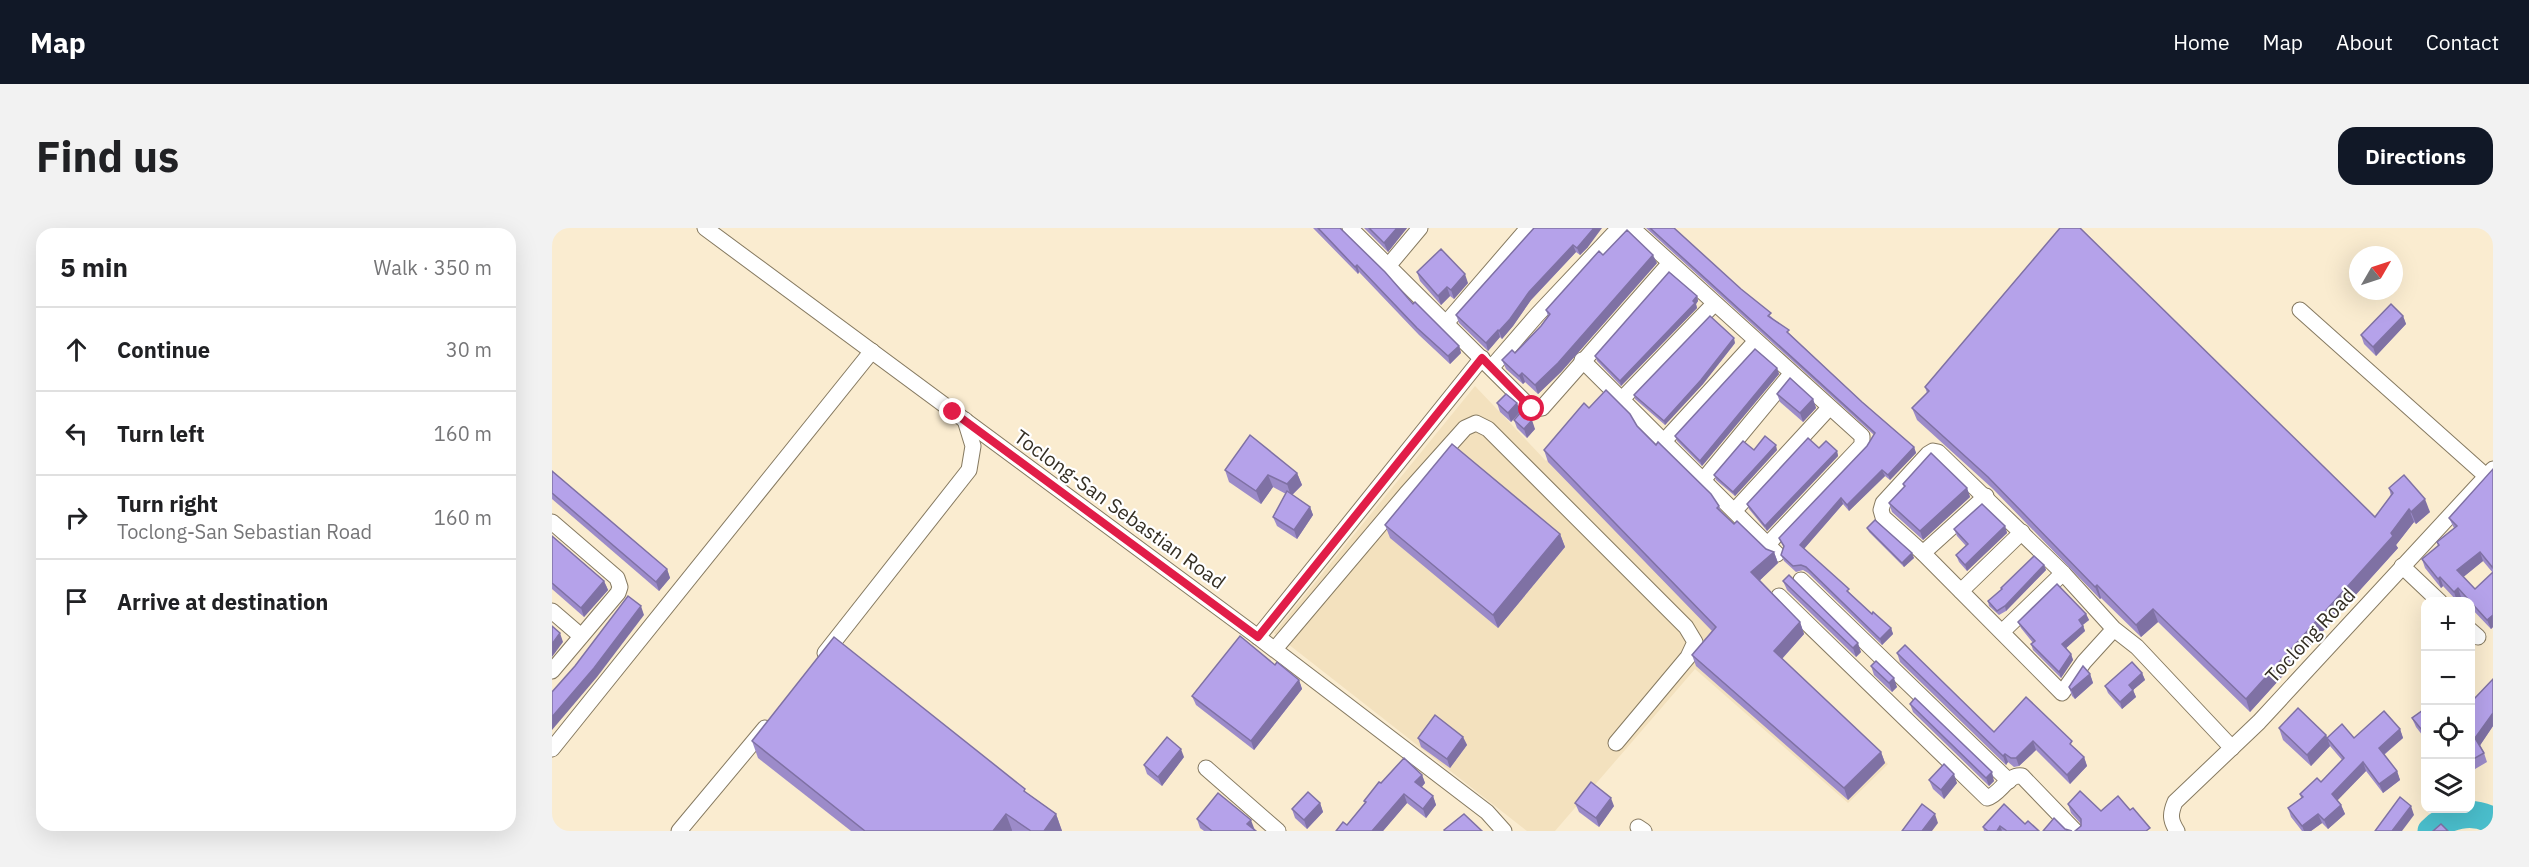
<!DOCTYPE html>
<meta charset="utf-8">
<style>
:root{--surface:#fff;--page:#f2f2f2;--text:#202124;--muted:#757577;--line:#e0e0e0;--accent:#111827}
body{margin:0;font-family:"IBM Plex Sans",sans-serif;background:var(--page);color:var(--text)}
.controls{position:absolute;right:18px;bottom:18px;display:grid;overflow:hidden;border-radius:12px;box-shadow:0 6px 24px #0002}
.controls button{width:54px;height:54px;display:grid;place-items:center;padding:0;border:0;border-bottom:2px solid var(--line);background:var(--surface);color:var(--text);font:30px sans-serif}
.compass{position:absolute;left:1797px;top:18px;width:54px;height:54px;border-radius:50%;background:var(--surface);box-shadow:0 6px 24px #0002;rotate:51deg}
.stop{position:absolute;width:18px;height:18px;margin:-14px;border:4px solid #e11d48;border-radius:50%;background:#fff}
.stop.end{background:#e11d48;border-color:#fff;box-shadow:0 2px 6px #0008}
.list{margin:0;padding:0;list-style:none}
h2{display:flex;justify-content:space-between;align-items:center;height:78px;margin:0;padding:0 24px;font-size:26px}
h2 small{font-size:20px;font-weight:400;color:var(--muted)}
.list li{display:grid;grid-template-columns:39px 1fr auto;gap:18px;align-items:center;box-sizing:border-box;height:84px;padding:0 24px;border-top:2px solid var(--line)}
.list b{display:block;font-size:22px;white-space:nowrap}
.list p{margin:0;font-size:20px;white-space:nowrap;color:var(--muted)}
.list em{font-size:20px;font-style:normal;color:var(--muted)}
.icon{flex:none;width:33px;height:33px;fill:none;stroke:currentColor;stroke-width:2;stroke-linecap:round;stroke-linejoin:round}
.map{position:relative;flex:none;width:1941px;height:603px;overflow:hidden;border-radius:18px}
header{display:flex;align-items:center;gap:36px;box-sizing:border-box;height:84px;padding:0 30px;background:var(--accent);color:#fff}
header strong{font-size:28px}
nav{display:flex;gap:33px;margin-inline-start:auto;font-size:21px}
.intro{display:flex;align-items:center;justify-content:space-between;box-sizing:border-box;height:144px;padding:0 36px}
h1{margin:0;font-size:42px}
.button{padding:15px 27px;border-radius:18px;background:var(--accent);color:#fff;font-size:21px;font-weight:700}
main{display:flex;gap:36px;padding:0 36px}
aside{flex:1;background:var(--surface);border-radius:18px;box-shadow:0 6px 24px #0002}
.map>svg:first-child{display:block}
.built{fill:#f3e1be}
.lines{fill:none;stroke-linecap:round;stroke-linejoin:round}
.river{stroke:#4abecc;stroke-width:27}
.minor-casing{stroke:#867a61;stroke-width:17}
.minor{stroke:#fff;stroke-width:15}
.wall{fill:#9c8bc9;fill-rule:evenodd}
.shaded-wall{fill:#7f71a4}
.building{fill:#b5a2ea;stroke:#7f71a4;stroke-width:1.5}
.route{stroke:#e11d48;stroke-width:8}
.labels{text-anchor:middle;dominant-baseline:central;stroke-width:4.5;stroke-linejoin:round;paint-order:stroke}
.street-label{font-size:20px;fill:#332e23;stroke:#fff}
</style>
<header>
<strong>Map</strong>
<nav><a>Home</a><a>Map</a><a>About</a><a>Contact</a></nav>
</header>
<div class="intro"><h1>Find us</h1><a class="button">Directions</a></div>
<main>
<aside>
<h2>5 min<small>Walk · 350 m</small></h2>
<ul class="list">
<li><svg class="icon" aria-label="ahead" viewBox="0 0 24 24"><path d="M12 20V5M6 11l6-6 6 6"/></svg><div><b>Continue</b></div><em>30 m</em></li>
<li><svg class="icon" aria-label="left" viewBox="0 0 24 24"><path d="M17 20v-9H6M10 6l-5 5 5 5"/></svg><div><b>Turn left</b></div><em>160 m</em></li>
<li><svg class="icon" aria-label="right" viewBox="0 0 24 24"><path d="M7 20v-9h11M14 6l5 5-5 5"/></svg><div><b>Turn right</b><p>Toclong-San Sebastian Road</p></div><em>160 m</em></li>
<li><svg class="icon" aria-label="arrive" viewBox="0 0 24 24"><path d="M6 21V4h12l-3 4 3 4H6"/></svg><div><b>Arrive at destination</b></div></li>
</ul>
</aside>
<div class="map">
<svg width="1941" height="603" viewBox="0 0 1941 603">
<rect width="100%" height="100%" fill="#faecd0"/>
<!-- built -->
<polygon class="built" points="923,158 994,233 1038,185 1184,393 1336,536 1296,575 1143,441 1003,603 975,603 722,405"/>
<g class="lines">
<!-- river -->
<path class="river" d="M1879,603c15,-16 42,-22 62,-10"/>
<defs>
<g id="minor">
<polyline points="153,0 706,409 935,584 952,603"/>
<polyline points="798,0 980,181 990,180 1118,35"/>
<polyline points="1080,0 1310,208 1310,217 1216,316"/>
<polyline points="837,37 868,0"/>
<polyline points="1748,82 1934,248"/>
<polyline points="895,94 976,0"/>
<polyline points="1030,132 1225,326"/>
<polyline points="940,139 985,87 1067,0"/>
<polyline points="1070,171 1162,76"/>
<polyline points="1113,212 1203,114"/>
<polyline points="1152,251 1239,146"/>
<polyline points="1183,282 1277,180"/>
<polyline points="0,294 65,350 68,359 66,365 0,443"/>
<polyline points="1371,325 1434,268"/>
<polyline points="1850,338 1888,374"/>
<polyline points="1249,352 1457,553"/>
<polyline points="1409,363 1470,304"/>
<path d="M1227,368l208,202c14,-4 20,-24 35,-22l53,55"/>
<polyline points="0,383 29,408"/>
<polyline points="1562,401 1532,434 1510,465 1371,325 1331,289 1329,282 1331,275 1376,226 1381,223 1386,224 1511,345 1562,401 1585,419 1680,520"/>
<polyline points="1918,402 1926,409"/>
<polyline points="1450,404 1511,345"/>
<polyline points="706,409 930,130"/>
<polyline points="723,421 854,266 913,200 924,195 936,201 1134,399 1143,414 1136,429 1064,515"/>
<polyline points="273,425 417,242 421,218 413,192"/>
<polyline points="0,521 320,123"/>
<polyline points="654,540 726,603"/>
<polyline points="1086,599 1092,603"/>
<polyline points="127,603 213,500"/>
<path d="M1625,603c-7,-11 -7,-17 -2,-29l84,-80 234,-253"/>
</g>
</defs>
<!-- minor casing -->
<use href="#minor" class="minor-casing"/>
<!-- minor -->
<use href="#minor" class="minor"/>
</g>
<!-- wall -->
<g class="wall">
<polygon points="761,0 788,0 861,76 907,118 909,125 898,136 867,107 807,44 806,46"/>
<polygon points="812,0 855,0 836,24"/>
<polygon points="982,0 1036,19 1028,27 1024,24 979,72 961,98 950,111 948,109 936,123 907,95 904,87"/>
<polygon points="1094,0 1122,0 1238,106 1310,174 1362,219 1364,225 1338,252 1333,248 1297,283 1291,276 1252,321 1320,386 1339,400 1341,406 1330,417 1256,345 1251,342 1244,344 1232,333 1229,327 1232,320 1227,310 1315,218 1322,207"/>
<polygon points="1051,27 1105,35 1009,144 986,166 973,154 971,156 954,141 950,132 963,125 989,98 996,88 994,82"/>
<polygon points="865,44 916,55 902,71 898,68 889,77 868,53"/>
<polygon points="1145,68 1146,73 1144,76 1145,80 1069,158 1045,133 1043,128"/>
<polygon points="1851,88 1854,96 1824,128 1812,116 1809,107"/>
<polygon points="1183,115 1151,156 1113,197 1083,171 1082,167"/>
<polygon points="1225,140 1227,146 1150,238 1125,213 1123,208"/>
<polygon points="1373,159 1823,289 1839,268 1837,260 1878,284 1864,296 1862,294 1844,317 1846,320 1698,484 1606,394 1589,409 1549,370 1548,371 1441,261 1365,192 1360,180 1375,165"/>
<polygon points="1225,166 1261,171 1264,180 1251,194 1228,174"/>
<polygon points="945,175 965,175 968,184 959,194 948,184"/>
<polygon points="1037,180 1085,198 1167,278 1169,283 1182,296 1214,321 1222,324 1226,335 1208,352 1248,394 1252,406 1230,431 1329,524 1333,535 1296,572 1144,438 1140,427 1160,403 996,234 992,222"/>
<polygon points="962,192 983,201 975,210 965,200"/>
<polygon points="1267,220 1285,223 1286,228 1215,303 1197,281 1195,276"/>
<polygon points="1202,222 1225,222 1183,268 1164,252 1162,247"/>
<path d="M1941,241v158l-2,2 -21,-22v-5h-5l-4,-5 -4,4 -14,-15 -2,2 -16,-20 -3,-9 16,-13 -1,-4 17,-14 -5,-10zM1931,333l10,12 -18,16 -12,-12z"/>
<polygon points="673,242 745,245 750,257 740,267 758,279 761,287 745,311 725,298 721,289 734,266 721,259 709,276 677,254"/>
<polygon points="0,243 115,341 118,350 107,363 0,271"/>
<polygon points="1351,256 1415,260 1418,269 1371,312 1340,284 1337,275 1352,259"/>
<polygon points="833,297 1008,306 1013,319 946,400 838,310"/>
<polygon points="1453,298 1455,305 1415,343 1407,334 1404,327 1414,318 1405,308 1402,301"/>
<polygon points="1315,300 1362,330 1352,339 1317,304"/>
<polygon points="0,308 52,353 56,362 32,389 0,361"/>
<polygon points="1492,337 1494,342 1454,383 1447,387 1437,378 1436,373 1450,362 1449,360"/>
<polygon points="1231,353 1309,424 1304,429 1235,362"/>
<polygon points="1534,386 1537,392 1531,397 1533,403 1514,420 1519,426 1521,432 1509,450 1481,422 1479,416 1481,415 1469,400 1466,394"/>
<polygon points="1345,425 1442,504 1523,520 1532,529 1535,538 1518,556 1484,522 1467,538 1462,539 1456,534 1454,537 1348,434"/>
<polygon points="723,437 747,452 750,461 702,522 644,477 640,468"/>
<polygon points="1319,438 1345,459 1340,464 1322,447"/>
<polygon points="1590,445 1593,452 1581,462 1584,469 1570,481 1556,465 1553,458"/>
<polygon points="1538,446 1541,455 1523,471 1520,468 1517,459"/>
<polygon points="1941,451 1941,498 1928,517 1932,525 1935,534 1918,544 1918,470 1922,471"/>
<polygon points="1358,476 1442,553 1437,558 1361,484"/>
<polygon points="1874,480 1874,512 1864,499 1860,490"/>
<polygon points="1727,500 1774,507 1775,510 1802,510 1848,501 1851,510 1832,527 1845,543 1848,552 1831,565 1814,543 1785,572 1789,577 1793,586 1776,601 1770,595 1759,603 1750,603 1739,589 1736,580 1749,570 1748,566 1769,554 1790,532 1778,518 1759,538 1731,512"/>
<polygon points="911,509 915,517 898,540 869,519 866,510"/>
<polygon points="200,513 475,565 504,586 510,603 299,603 206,530"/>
<polygon points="632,529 610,558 595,546 592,537"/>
<polygon points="870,547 873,555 870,559 881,568 884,577 874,590 855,575 831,603 784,603 795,597 813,575 812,573 829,555"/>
<polygon points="1377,552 1405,555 1392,571 1381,561"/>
<polygon points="768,575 771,584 755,601 743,590 740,581"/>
<polygon points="1023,575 1062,578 1047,599 1027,584"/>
<polygon points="1516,576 1549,583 1578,582 1529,598 1529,596 1519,585"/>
<polygon points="645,591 702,600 704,603 652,603 648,600"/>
<polygon points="1473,596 1487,603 1432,603 1431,599"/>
</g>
<!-- shaded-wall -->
<g class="shaded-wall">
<polygon points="845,0 855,0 836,24 832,15"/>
<polygon points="1042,0 1050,0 1036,19 1028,27 1025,20"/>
<polygon points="1021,17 1024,24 979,72 961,98 950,111 947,103 977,64"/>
<polygon points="1101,27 1105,35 1009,144 986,166 983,157"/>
<polygon points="805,37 807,44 806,46 803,39"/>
<polygon points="913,46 916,55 902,71 899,62"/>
<polygon points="895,59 898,68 889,77 886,68"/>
<polygon points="1145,68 1146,73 1144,76 1145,80 1069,158 1068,153"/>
<polygon points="1851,88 1854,96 1824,128 1821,119"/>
<polygon points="946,102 948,109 936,123 934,115"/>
<polygon points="1182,110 1183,115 1151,156 1113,197 1112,193"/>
<polygon points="907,118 909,125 898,136 896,128"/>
<polygon points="1225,140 1227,146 1150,238 1148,233"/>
<polygon points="970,145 973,154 971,156 967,148"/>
<polygon points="1261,171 1264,180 1251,194 1248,185"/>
<polygon points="965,175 968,184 959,194 956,185"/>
<polygon points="980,192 983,201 975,210 972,201"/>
<polygon points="1224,217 1225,222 1183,268 1181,264"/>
<polygon points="1362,219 1364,225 1338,252 1336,247"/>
<polygon points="1285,223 1286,228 1215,303 1213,298"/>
<polygon points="1330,242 1333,248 1297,283 1295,277"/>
<polygon points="745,245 750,257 739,268 735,256"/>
<polygon points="716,247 721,259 709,276 704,263"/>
<polygon points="1415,260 1418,269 1371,312 1368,303"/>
<polygon points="1289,270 1291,276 1250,323 1248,317"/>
<polygon points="1873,271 1878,284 1864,296 1859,284"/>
<polygon points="758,279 761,287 745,311 742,302"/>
<polygon points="1857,281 1862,294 1844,317 1846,320 1698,484 1694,471 1839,305"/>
<polygon points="1453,298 1455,305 1415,343 1413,337"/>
<polygon points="1008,306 1013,319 946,400 941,387"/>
<polygon points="1222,324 1226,335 1204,356 1199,344"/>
<polygon points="1928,324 1931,333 1909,351 1905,342"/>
<polygon points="1360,325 1362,330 1352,339 1350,335"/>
<polygon points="1492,337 1494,342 1454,383 1453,378"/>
<polygon points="115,341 118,350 107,363 104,354"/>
<polygon points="1888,349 1891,358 1889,360 1886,351"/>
<polygon points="52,353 56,362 32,389 29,380"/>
<polygon points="1545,357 1549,370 1548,371 1543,359"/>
<polygon points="1906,360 1909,369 1905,373 1902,364"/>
<polygon points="89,378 92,387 45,449 0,502 0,489"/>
<polygon points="1601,381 1606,394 1589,409 1584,397"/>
<polygon points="1534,386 1537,392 1529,398 1527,392"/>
<polygon points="1941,387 1941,399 1939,401 1935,392"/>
<polygon points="1248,394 1252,406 1226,435 1222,423"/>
<polygon points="1531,398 1533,403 1512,422 1510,416"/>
<polygon points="1339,400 1341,406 1330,417 1328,411"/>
<polygon points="8,405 11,414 0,429 0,416"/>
<polygon points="1306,415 1309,424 1304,429 1301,420"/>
<polygon points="1519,426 1521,432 1509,450 1507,444"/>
<polygon points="1590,445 1593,452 1581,462 1584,469 1570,481 1568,474 1577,457"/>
<polygon points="1538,446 1541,455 1523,471 1519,462"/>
<polygon points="1342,450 1345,459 1340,464 1337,455"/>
<polygon points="747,452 750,461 702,522 699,513"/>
<polygon points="1941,485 1941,498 1927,519 1923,510"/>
<polygon points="1848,501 1851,510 1830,528 1827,520"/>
<polygon points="1774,507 1778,518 1759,538 1755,527"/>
<polygon points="911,509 915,517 898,540 895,531"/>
<polygon points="1481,513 1484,522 1467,538 1464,530"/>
<polygon points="629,521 632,529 610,558 606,549"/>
<polygon points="1329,524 1333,535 1296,572 1292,560"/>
<polygon points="1453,526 1456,534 1454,537 1451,528"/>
<polygon points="1532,529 1535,538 1518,556 1515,547"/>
<polygon points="1811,534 1814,543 1783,575 1780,566"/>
<polygon points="1845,543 1848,552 1831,565 1827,556"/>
<polygon points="1440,544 1442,553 1437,558 1434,550"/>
<polygon points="1402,546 1405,555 1392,571 1389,562"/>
<polygon points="870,547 873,555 866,563 863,554"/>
<polygon points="852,566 855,575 831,603 820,603"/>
<polygon points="881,568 884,577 874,590 871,581"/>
<polygon points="1059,570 1062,578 1047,599 1044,590"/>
<polygon points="768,575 771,584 755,601 752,592"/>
<polygon points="1789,577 1793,586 1776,601 1772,592"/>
<polygon points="1859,578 1862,587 1850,603 1840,603"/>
<polygon points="454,586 460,602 460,603 441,603"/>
<polygon points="504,586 510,603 492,603"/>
<polygon points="1383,586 1386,595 1380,603 1370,603"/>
<polygon points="1766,586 1770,595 1759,603 1752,603 1750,598"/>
<polygon points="699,592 702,600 700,603 695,596"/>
<polygon points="1448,598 1450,603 1445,603"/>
</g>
<!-- building -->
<g class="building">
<polygon points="766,0 788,0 833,44 861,76 863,74 907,118 896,128 865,100 805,37 803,39"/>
<polygon points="817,0 845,0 832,15"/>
<polygon points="982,0 1042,0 1025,20 1021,17 977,64 958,91 947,103 946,102 934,115 904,87"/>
<polygon points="1098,0 1122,0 1189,61 1219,85 1216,88 1237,102 1235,104 1310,174 1362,219 1336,247 1330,242 1295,277 1289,270 1248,317 1297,361 1295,363 1320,386 1321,384 1339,400 1328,411 1254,339 1249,337 1241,338 1229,327 1232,318 1227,310 1315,218 1323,205"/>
<polygon points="1508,0 1528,0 1823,289 1841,265 1837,260 1852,247 1873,271 1859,284 1857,281 1839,305 1841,308 1694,471 1601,381 1584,397 1545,357 1543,359 1436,249 1360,180 1377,163 1373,159"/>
<polygon points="1075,2 1101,27 1006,135 983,157 970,145 967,148 950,132 960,122 963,125 989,98 998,86 994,82 1047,23 1051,27"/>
<polygon points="889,21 913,46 899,62 895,59 886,68 865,44"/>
<polygon points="1117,44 1145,68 1141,73 1143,75 1068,153 1043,128"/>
<polygon points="1839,76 1851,88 1821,119 1809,107"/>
<polygon points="1158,88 1182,110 1149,152 1112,193 1082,167"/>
<polygon points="1203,121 1225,140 1148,233 1123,208"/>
<polygon points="1238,150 1261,171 1248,185 1225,166"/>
<polygon points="1054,162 1078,186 1085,198 1104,217 1106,214 1159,266 1167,278 1165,280 1182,296 1185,293 1214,321 1222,324 1199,344 1248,394 1222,423 1329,524 1292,560 1140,427 1164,399 992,222 1032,175 1037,180"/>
<polygon points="954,166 965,175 956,185 945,175"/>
<polygon points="970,183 980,192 972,201 962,192"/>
<polygon points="698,207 745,245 735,256 716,247 704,263 673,242"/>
<polygon points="1213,208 1224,217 1181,264 1162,247 1191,213 1202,222"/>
<polygon points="1256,210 1267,220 1274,213 1285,223 1213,298 1195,276"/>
<polygon points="900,216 1008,306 941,387 833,297"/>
<polygon points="1379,225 1415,260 1368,303 1337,275 1353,258 1351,256"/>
<polygon points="1941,241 1941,340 1928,324 1905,342 1923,361 1941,344 1941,387 1935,392 1906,360 1902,364 1888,349 1886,351 1870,331 1887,317 1885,314 1905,298 1897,290"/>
<polygon points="0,243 115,341 104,354 0,265"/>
<polygon points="735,263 758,279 742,302 721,289"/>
<polygon points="1430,276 1453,298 1413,337 1404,327 1416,316 1402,301"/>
<polygon points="1323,292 1360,325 1350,335 1315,300"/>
<polygon points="0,308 52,353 29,380 0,355"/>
<polygon points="1482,328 1492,337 1453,378 1445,383 1436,373 1450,361 1449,360"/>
<polygon points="1237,347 1306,415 1301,420 1231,353"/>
<polygon points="1505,356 1534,386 1527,392 1531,398 1510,416 1519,426 1507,444 1479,416 1483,413 1466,394"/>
<polygon points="76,368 89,378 42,440 0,489 0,464 23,438"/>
<polygon points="0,398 8,405 0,416"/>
<polygon points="688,408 723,437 725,434 747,452 699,513 640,468"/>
<polygon points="282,409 473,561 472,563 504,586 492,603 479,603 454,586 441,603 313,603 200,513"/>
<polygon points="1353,417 1442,504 1474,469 1520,513 1518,516 1532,529 1515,547 1481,513 1464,530 1459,530 1453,526 1451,528 1345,425"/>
<polygon points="1324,433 1342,450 1337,455 1319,438"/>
<polygon points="1580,434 1590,445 1577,457 1581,462 1568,474 1553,458"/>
<polygon points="1531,438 1538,446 1519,462 1517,459"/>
<polygon points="1941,451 1941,485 1923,510 1932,525 1918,533 1918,470 1919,469 1922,471"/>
<polygon points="1363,470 1440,544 1434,550 1358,476"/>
<polygon points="1746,480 1774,507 1755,527 1727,500"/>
<polygon points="1874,480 1874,507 1860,490"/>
<polygon points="1832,483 1848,501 1827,520 1845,543 1827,556 1811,534 1780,566 1789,577 1772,592 1766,586 1750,598 1736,580 1751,569 1748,566 1765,550 1769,554 1792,530 1775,510 1790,496 1802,510"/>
<polygon points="883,487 911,509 895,531 866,510"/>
<polygon points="615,509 629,521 606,549 592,537"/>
<polygon points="852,530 870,547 863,554 881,568 871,581 852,566 820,603 784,603 791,594 795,597 814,574 812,573 827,554 829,555"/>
<polygon points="1392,536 1402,546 1389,562 1377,552"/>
<polygon points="1039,554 1059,570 1044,590 1023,575"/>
<polygon points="1528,563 1549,583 1566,568 1578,582 1581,580 1598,600 1594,603 1523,603 1529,598 1529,591 1516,576"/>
<polygon points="756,564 768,575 752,592 740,581"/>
<polygon points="666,565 699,592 695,596 704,603 660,603 645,591"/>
<polygon points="1848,569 1859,578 1840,603 1823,603"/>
<polygon points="1370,576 1383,586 1370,603 1350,603"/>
<polygon points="1452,576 1473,596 1476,593 1487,603 1455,603 1448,598 1445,603 1436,603 1431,599"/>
<polygon points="912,586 930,603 893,603 892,602"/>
<polygon points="1502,590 1513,601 1520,603 1491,603"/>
<polygon points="1889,596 1896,603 1881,603"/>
</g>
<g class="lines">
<!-- route -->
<polyline class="route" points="401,184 706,409 930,130 980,181"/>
</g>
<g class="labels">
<!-- street labels -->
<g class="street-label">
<text transform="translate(568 281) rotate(36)">Toclong-San Sebastian Road</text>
<text transform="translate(1758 407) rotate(-47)">Toclong Road</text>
</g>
</g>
</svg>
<div class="controls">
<button>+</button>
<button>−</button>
<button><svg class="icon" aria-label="locate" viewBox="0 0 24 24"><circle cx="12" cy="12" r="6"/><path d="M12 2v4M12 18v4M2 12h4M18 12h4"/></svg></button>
<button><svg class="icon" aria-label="layers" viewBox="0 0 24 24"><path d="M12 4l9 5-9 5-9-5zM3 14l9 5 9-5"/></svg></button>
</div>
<svg class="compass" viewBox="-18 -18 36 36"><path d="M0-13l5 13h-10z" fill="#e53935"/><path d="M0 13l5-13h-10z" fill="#757577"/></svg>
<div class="stop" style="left:980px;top:181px"></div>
<div class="stop end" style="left:401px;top:184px"></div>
</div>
</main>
